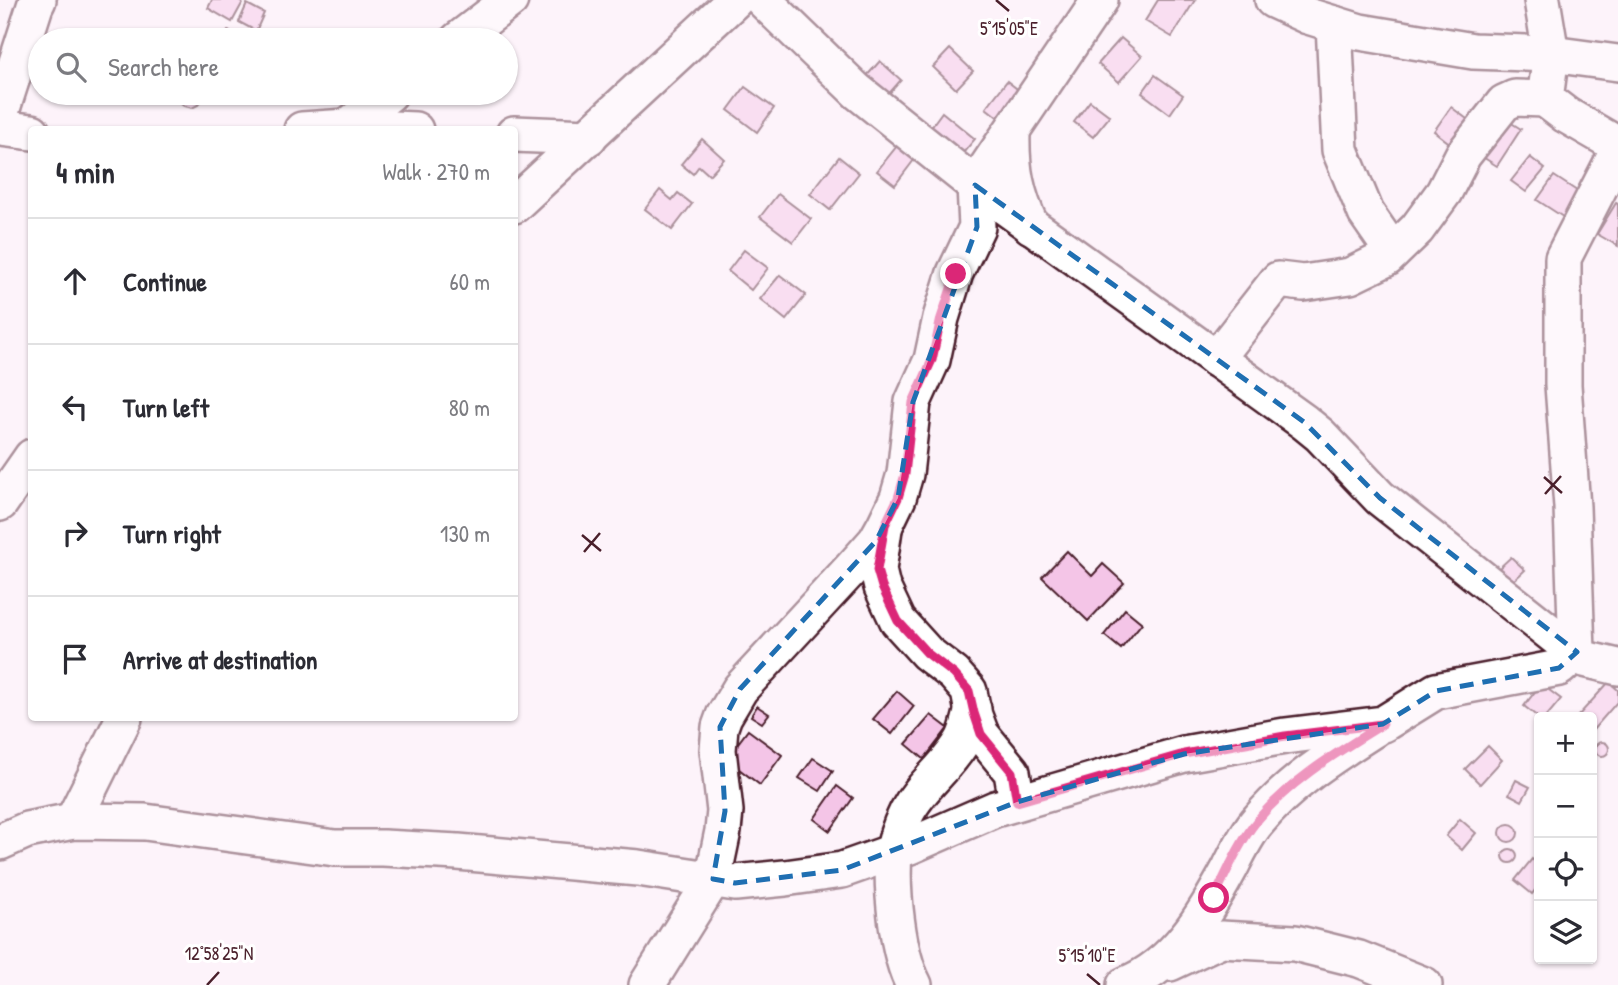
<!DOCTYPE html>
<meta charset="utf-8">
<style>
:root{--surface:#fff;--page:#f7f7f7;--text:#2b2b33;--muted:#7c7c81;--line:#e1e1e2}
body{margin:0;font-family:"Patrick Hand",sans-serif;background:var(--page);color:var(--text)}
.controls{position:absolute;right:21px;bottom:21px;display:grid;overflow:hidden;border-radius:7px;box-shadow:0 2px 5px #0004}
.controls button{width:63px;height:63px;display:grid;place-items:center;padding:0;border:0;border-bottom:2px solid var(--line);background:var(--surface);color:var(--text);font:35px sans-serif}
.stop{position:absolute;width:21px;height:21px;margin:-16px;border:5px solid #db2777;border-radius:50%;background:#fff}
.stop.end{background:#db2777;border-color:#fff;box-shadow:0 2px 7px #0008}
.list{margin:0;padding:0;list-style:none}
h2{display:flex;justify-content:space-between;align-items:center;height:91px;margin:0;padding:0 28px;font-size:30px}
h2 small{font-size:23px;font-weight:400;color:var(--muted)}
.list li{display:grid;grid-template-columns:46px 1fr auto;gap:21px;align-items:center;box-sizing:border-box;height:126px;padding:0 28px;border-top:2px solid var(--line)}
.list b{display:block;font-size:26px;white-space:nowrap}
.list em{font-size:23px;font-style:normal;color:var(--muted)}
.icon{flex:none;width:38px;height:38px;fill:none;stroke:currentColor;stroke-width:2;stroke-linecap:round;stroke-linejoin:round}
.map{position:relative;flex:none;width:1618px;height:985px;overflow:hidden}
.search{position:absolute;background:var(--surface);box-shadow:0 2px 5px #0004;left:28px;top:28px;width:490px;height:77px;display:flex;align-items:center;gap:18px;box-sizing:border-box;padding:0 24px;border-radius:38px;color:var(--muted);font-size:26px}
.panel{position:absolute;background:var(--surface);box-shadow:0 2px 5px #0004;left:28px;top:126px;width:490px;height:595px;border-radius:7px}
.map>svg:first-child{display:block}
.building{fill:#f4c5e7;stroke:#4a1f2b;stroke-width:2}
.lines{fill:none;stroke-linecap:round;stroke-linejoin:round}
.minor-casing{stroke:#4a1f2b;stroke-width:40}
.minor{stroke:#fff;stroke-width:35}
.route{stroke:#db2777;stroke-width:9}
.marked{fill:none;stroke:#1f6fb2;stroke-width:5;stroke-dasharray:14 9;stroke-linejoin:round}
.ticks{fill:none;stroke:#4a1f2b;stroke-width:2.5}
.ticks-label{font-size:18px;text-anchor:middle;fill:#4a1f2b;stroke:#fff;stroke-width:6;stroke-linejoin:round;paint-order:stroke}
</style>
<div class="map">
<svg width="1618" height="985" viewBox="0 0 1618 985">
<rect width="100%" height="100%" fill="#fdf3fa"/>
<filter id="ink" filterUnits="userSpaceOnUse"><feTurbulence type="fractalNoise" baseFrequency=".0143" numOctaves="2"/><feDisplacementMap in="SourceGraphic" scale="14" xChannelSelector="R" yChannelSelector="G"/><feConvolveMatrix kernelMatrix="1 2 1 2 8 2 1 2 1" color-interpolation-filters="sRGB"/></filter>
<g filter="url(#ink)">
<!-- building -->
<g class="building">
<polygon points="212,0 239,0 243,2 232,22 208,8"/>
<polygon points="1158,0 1195,0 1172,37 1145,21"/>
<polygon points="247,4 264,13 256,31 239,22"/>
<polygon points="228,31 240,36 238,40 224,40"/>
<polygon points="1121,38 1142,56 1119,82 1098,64"/>
<polygon points="950,49 973,71 956,89 933,67"/>
<polygon points="880,61 901,80 885,98 864,79"/>
<polygon points="1155,75 1183,95 1170,114 1142,93"/>
<polygon points="1007,81 1030,99 1009,126 986,108"/>
<polygon points="745,87 774,108 757,132 728,110"/>
<polygon points="178,93 204,93 202,100 198,105 192,108 185,106 180,102"/>
<polygon points="1090,101 1110,116 1093,137 1074,122"/>
<polygon points="1451,107 1479,128 1461,152 1434,131"/>
<polygon points="942,112 975,139 957,160 925,135"/>
<polygon points="1505,119 1521,129 1497,166 1481,156"/>
<polygon points="702,139 724,159 709,175 699,166 693,174 681,164"/>
<polygon points="897,146 914,160 895,185 877,171"/>
<polygon points="839,157 859,173 830,210 810,194"/>
<polygon points="1530,157 1545,169 1526,192 1511,181"/>
<polygon points="1554,176 1583,195 1566,219 1537,200"/>
<polygon points="660,190 672,200 678,193 692,204 672,230 645,209"/>
<polygon points="778,194 811,219 793,242 760,217"/>
<polygon points="1616,203 1618,204 1618,246 1597,234"/>
<polygon points="744,250 768,268 751,290 728,271"/>
<polygon points="780,275 806,295 786,320 760,299"/>
<polygon points="1067,551 1092,576 1103,564 1124,583 1088,621 1042,577"/>
<polygon points="1511,557 1525,570 1511,583 1498,569"/>
<polygon points="1125,609 1142,623 1121,649 1104,635"/>
<polygon points="1609,682 1618,690 1618,701 1592,731 1592,717 1577,717"/>
<polygon points="1541,684 1561,699 1546,717 1539,718 1524,706"/>
<polygon points="897,691 914,706 892,734 873,719"/>
<polygon points="757,706 769,714 762,723 751,716"/>
<polygon points="931,715 948,728 924,759 906,744"/>
<polygon points="748,730 782,755 760,785 726,759"/>
<circle cx="1602" cy="749" r="7"/>
<polygon points="1488,746 1502,760 1480,784 1465,769"/>
<polygon points="813,758 833,771 820,791 799,778"/>
<polygon points="1516,780 1530,787 1522,801 1509,794"/>
<polygon points="837,786 853,798 830,831 814,819"/>
<polygon points="1460,819 1476,833 1462,850 1446,836"/>
<circle cx="1509" cy="833" r="9"/>
<circle cx="1510" cy="856" r="7"/>
<polygon points="1532,859 1539,865 1539,885 1532,894 1515,880"/>
</g>
<g class="lines">
<defs>
<g id="minor">
<polyline points="763,0 857,91 975,185 1304,422 1320,435 1380,498 1562,642 1584,659 1618,667"/>
<polyline points="1273,0 1308,16 1360,32 1473,51 1551,54 1618,63"/>
<polyline points="1542,0 1551,54 1545,99 1566,115 1618,145"/>
<polyline points="1334,24 1340,150 1366,213 1393,252"/>
<polyline points="458,40 510,0"/>
<polyline points="0,115 35,6 38,0"/>
<polyline points="347,127 390,93"/>
<polyline points="0,128 32,132"/>
<polyline points="302,130 347,127 415,130"/>
<path d="M1012,133c-1,35 4,61 19,93"/>
<polyline points="514,134 589,137"/>
<polyline points="514,205 735,0"/>
<polyline points="1216,359 1278,280 1303,283 1350,276 1387,258 1417,229 1444,192 1463,155 1504,103 1515,98 1545,99"/>
<polyline points="0,503 32,457"/>
<polyline points="884,529 878,570 882,587 898,621 927,653 954,674 969,691 973,713 981,734 1012,772 1017,802"/>
<polyline points="73,821 124,718"/>
<polyline points="0,842 27,830 73,821 145,822 335,848 383,848 458,852 638,868 735,883 785,878 842,870 910,846 995,809 1184,754 1285,736 1383,724 1436,691 1559,668 1577,652 1572,507 1563,385 1563,258 1618,151"/>
<polyline points="1170,963 1221,939 1295,943 1359,959 1424,985"/>
<polyline points="647,985 713,879 723,831 725,811 718,750 720,727 724,716 740,689 852,568 876,541 885,525 898,498 905,474 913,402 932,360 941,318 955,273 977,227 975,185 1100,0"/>
<path d="M914,985c-17,-31 -23,-96 -20,-132 1,-13 7,-29 13,-41 14,-27 41,-45 56,-72 5,-9 7,-21 10,-31"/>
<path d="M1125,985c51,-20 80,-71 105,-117 8,-16 16,-33 27,-46 32,-39 75,-66 117,-93"/>
</g>
</defs>
<!-- minor casing -->
<use href="#minor" class="minor-casing"/>
<!-- minor -->
<use href="#minor" class="minor"/>
</g>
</g>
<g class="lines" filter="url(#ink)">
<!-- route -->
<path class="route" d="M956,274l-15,44 -9,42 -19,42 -8,72 -7,24 -13,27 -8,45 5,17 16,34 29,32 27,21 15,17 5,22 7,21 31,38 5,30 167,-48 101,-18 98,-12c-45,28 -93,56 -127,98 -17,21 -30,52 -42,76"/>
</g>
<!-- marked area -->
<path d="M0 0H1618V985H0ZM975,185l329,237 76,76 197,154 -18,16 -123,23 -53,33 -199,30 -167,48 -175,68 -107,13 -22,-4 12,-68 -5,-84 20,-38 136,-148 22,-43 15,-96 64,-175z" fill="#fdf3fa" fill-opacity=".55" fill-rule="evenodd"/>
<path class="marked" d="M975,185l329,237 76,76 197,154 -18,16 -123,23 -53,33 -199,30 -167,48 -175,68 -107,13 -22,-4 12,-68 -5,-84 20,-38 136,-148 22,-43 15,-96 64,-175z"/>
<!-- ticks -->
<path class="ticks" d="M996,0l13,11M1544,477l18,16M1545,494l16,-18M582,535l19,16M584,552l16,-19M1087,974l13,11M207,985l12,-13"/>
<g class="ticks-label">
<text x="1009" y="35">5°15'05"E</text>
<text x="219" y="960">12°58'25"N</text>
<text x="1087" y="962">5°15'10"E</text>
</g>
</svg>
<div class="controls">
<button>+</button>
<button>−</button>
<button><svg class="icon" aria-label="locate" viewBox="0 0 24 24"><circle cx="12" cy="12" r="6"/><path d="M12 2v4M12 18v4M2 12h4M18 12h4"/></svg></button>
<button><svg class="icon" aria-label="layers" viewBox="0 0 24 24"><path d="M12 4l9 5-9 5-9-5zM3 14l9 5 9-5"/></svg></button>
</div>
<div class="stop" style="left:1214px;top:898px"></div>
<div class="stop end" style="left:956px;top:274px"></div>
<div class="search"><svg class="icon" aria-label="search" viewBox="0 0 24 24"><circle cx="10" cy="10" r="6"/><path d="M15 15l6 6"/></svg>Search here</div>
<section class="panel">
<h2>4 min<small>Walk · 270 m</small></h2>
<ul class="list">
<li><svg class="icon" aria-label="ahead" viewBox="0 0 24 24"><path d="M12 20V5M6 11l6-6 6 6"/></svg><div><b>Continue</b></div><em>60 m</em></li>
<li><svg class="icon" aria-label="left" viewBox="0 0 24 24"><path d="M17 20v-9H6M10 6l-5 5 5 5"/></svg><div><b>Turn left</b></div><em>80 m</em></li>
<li><svg class="icon" aria-label="right" viewBox="0 0 24 24"><path d="M7 20v-9h11M14 6l5 5-5 5"/></svg><div><b>Turn right</b></div><em>130 m</em></li>
<li><svg class="icon" aria-label="arrive" viewBox="0 0 24 24"><path d="M6 21V4h12l-3 4 3 4H6"/></svg><div><b>Arrive at destination</b></div></li>
</ul>
</section>
</div>
